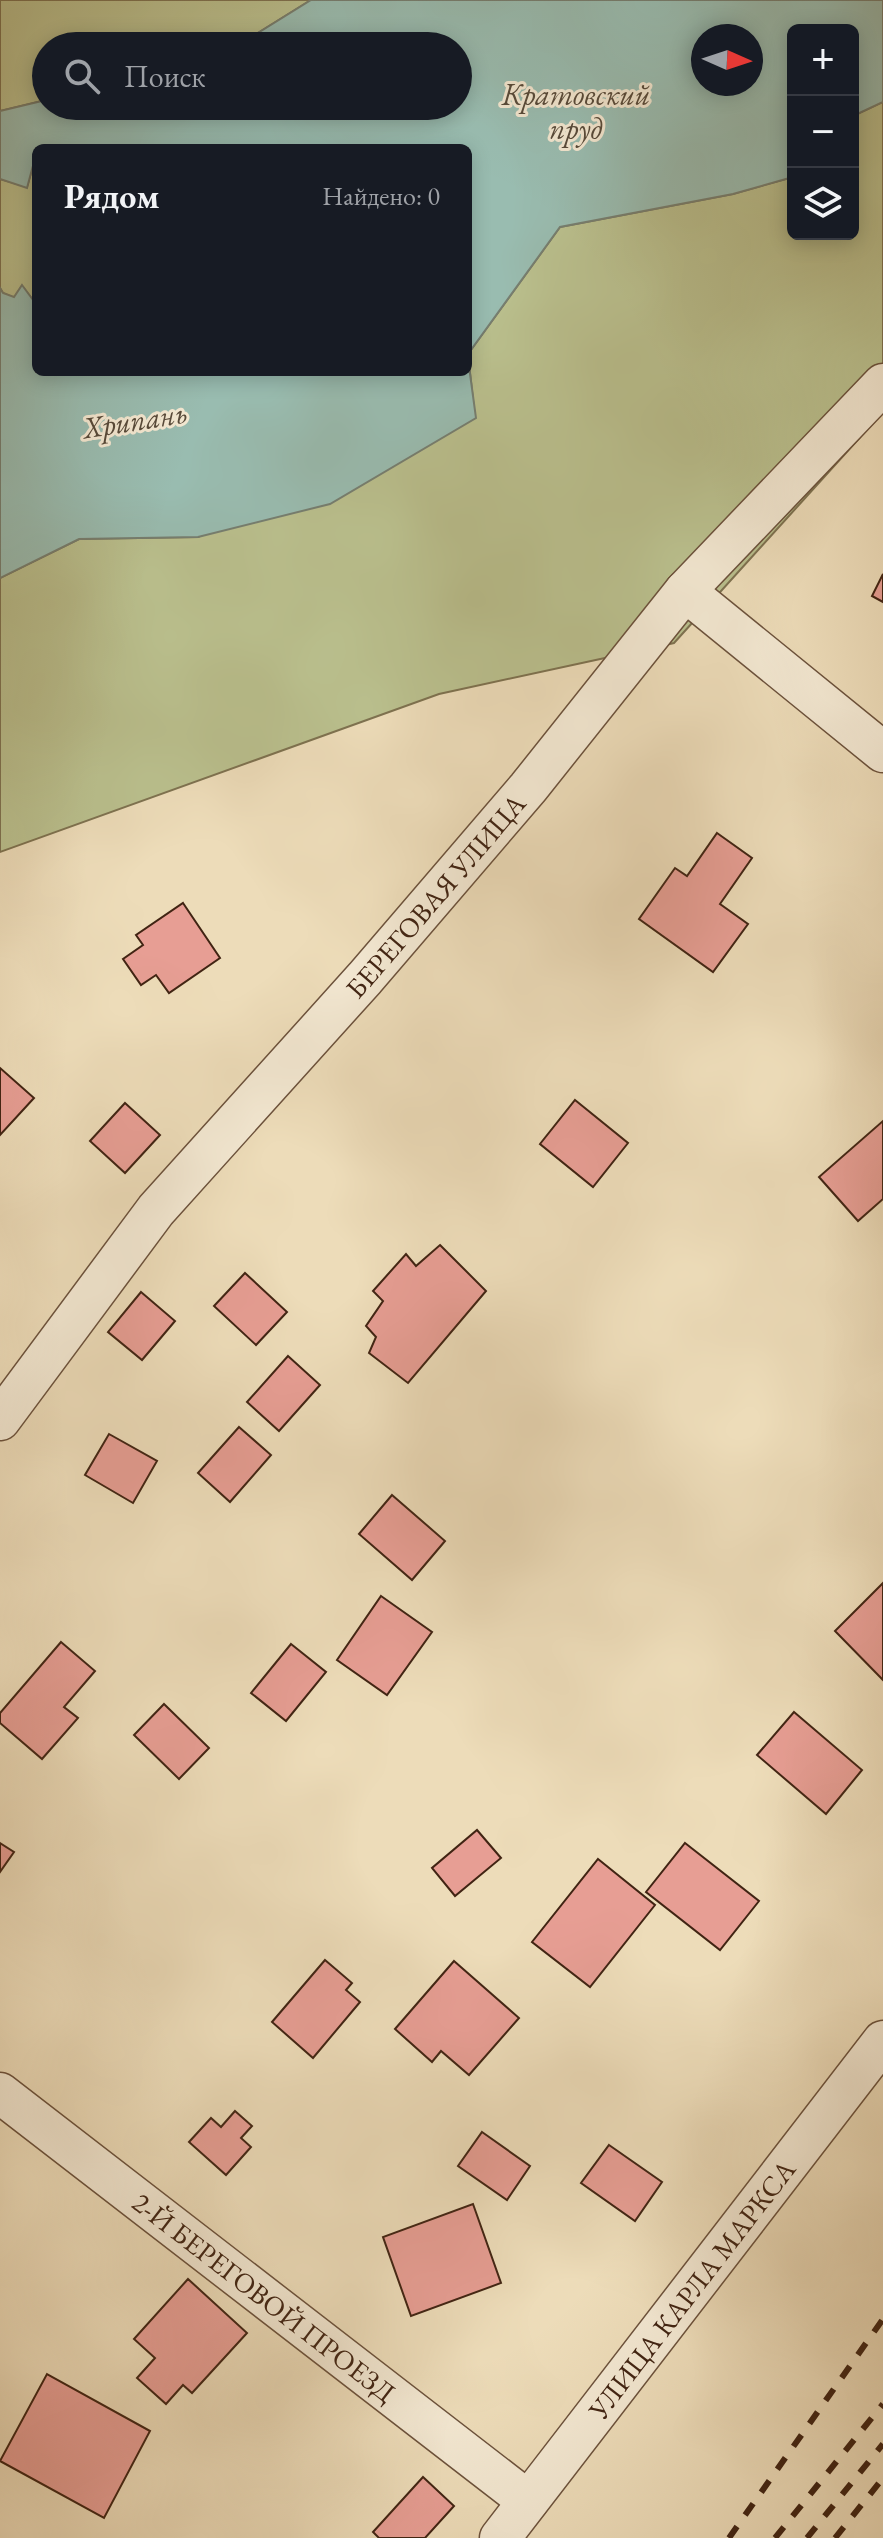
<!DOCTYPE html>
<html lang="ru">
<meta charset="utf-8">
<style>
:root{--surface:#171b24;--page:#242831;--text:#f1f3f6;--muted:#9ea1a6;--line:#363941}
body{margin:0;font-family:"EB Garamond",serif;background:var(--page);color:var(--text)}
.controls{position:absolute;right:24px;top:24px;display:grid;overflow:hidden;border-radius:12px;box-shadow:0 4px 20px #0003}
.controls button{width:72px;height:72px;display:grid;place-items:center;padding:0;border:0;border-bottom:2px solid var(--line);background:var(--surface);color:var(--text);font:40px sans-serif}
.compass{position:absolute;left:691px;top:24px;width:72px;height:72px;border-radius:50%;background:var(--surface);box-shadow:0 4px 20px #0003;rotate:93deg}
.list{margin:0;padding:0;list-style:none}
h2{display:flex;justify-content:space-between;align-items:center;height:104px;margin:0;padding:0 32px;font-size:34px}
h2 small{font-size:26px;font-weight:400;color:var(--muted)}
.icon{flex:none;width:44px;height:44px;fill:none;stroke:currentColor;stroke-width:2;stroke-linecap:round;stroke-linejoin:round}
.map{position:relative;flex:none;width:883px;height:2538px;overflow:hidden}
.search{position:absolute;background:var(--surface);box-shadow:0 4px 20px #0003;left:32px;top:32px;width:440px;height:88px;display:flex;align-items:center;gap:20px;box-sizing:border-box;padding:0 28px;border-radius:44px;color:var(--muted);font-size:30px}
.panel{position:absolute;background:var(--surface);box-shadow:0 4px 20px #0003;left:32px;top:144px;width:440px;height:232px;border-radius:12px}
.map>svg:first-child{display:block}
.green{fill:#bac08e;stroke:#7e7250;stroke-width:2}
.water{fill:#99bcb0;stroke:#767f71;stroke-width:2;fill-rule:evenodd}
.building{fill:#e79e94;stroke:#412413;stroke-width:2}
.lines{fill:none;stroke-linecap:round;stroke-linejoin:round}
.minor-casing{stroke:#6c523c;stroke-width:43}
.minor{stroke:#f3e8d2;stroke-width:40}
.rail{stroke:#412413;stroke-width:6;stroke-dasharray:14 14;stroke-linecap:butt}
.labels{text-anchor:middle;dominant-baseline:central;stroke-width:6;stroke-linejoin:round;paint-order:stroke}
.street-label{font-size:28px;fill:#412413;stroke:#f3e8d2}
.water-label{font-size:30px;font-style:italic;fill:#574a3a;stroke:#f3e8d2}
</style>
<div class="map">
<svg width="883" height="2538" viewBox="0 0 883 2538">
<rect width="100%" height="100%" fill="#eddcb9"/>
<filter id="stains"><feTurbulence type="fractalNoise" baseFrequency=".0025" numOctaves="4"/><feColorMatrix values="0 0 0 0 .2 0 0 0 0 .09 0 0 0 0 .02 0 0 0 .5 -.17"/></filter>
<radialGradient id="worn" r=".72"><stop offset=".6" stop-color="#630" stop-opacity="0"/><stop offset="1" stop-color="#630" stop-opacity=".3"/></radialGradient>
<!-- green -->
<g class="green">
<polygon points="0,0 311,0 237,46 46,46 46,100 0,111"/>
<polygon points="883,102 883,412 674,643 439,694 0,852 0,578 79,539 198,537 475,418 468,354 560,227 733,194 793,177 793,234 853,234 853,160 856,159 853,151 853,116"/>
<polygon points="34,162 36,162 36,304 22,286 14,298 3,293 0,288 0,179 27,187"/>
</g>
<!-- water -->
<g class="water">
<path d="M311,0h572v102l-30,14v-86h-60v147l-60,17 -173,33 -92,127v-206h-432v14h-2l-7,26 -27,-9v-68l46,-11v6h412v-60h-221zM751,36v48h-48v-48z"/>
<polygon points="22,285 36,304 36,372 468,372 468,359 476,418 330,504 198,537 79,539 0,578 0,288 3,293 14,297"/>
</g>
<!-- building -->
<g class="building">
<polygon points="883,574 883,602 872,596"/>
<polygon points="717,833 752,858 720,904 748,924 713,972 639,919 675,868 687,876"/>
<polygon points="183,903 220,958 169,993 156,975 141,985 123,959 143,945 136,935"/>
<polygon points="0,1068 34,1098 0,1135"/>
<polygon points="575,1100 628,1143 593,1187 540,1144"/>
<polygon points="125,1103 160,1135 125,1173 90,1141"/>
<polygon points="883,1121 883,1199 858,1221 819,1177"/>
<polygon points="440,1245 486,1291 408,1383 369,1353 376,1337 366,1326 383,1301 373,1291 406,1254 416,1266"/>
<polygon points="245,1273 287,1312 256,1345 214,1306"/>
<polygon points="141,1292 175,1321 142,1360 108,1332"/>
<polygon points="288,1356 320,1385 279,1431 247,1402"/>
<polygon points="239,1427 271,1455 230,1502 198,1473"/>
<polygon points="109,1434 157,1461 133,1503 85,1475"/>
<polygon points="392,1495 445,1541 412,1580 359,1534"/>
<polygon points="883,1583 883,1680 835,1631"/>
<polygon points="381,1596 432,1632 387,1695 337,1660"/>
<polygon points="61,1642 95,1671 64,1707 78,1718 42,1759 0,1723 0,1713"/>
<polygon points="291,1644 326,1672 286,1721 251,1693"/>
<polygon points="164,1704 209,1748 179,1779 134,1735"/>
<polygon points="794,1712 862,1770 826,1814 757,1755"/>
<polygon points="477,1830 501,1858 455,1896 432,1868"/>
<polygon points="0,1843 14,1852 0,1872"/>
<polygon points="685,1843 759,1901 720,1950 646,1892"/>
<polygon points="598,1859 655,1905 590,1987 532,1942"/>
<polygon points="325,1960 352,1983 346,1990 360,2002 313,2058 272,2022"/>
<polygon points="454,1961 519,2018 469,2075 441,2051 432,2062 395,2029"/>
<polygon points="235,2111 252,2126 241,2138 251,2147 226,2175 189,2142 211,2118 221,2127"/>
<polygon points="482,2132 530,2166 507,2200 458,2166"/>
<polygon points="609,2145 662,2182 635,2221 581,2183"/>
<polygon points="473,2204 501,2283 411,2316 383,2237"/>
<polygon points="188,2279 247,2333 192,2393 183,2385 166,2404 137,2378 155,2358 134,2339"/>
<polygon points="47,2374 150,2431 104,2518 0,2461"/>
<polygon points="423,2477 454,2506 425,2538 379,2538 373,2532"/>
</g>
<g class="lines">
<defs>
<g id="minor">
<polyline points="685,591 883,752"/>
<path id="s1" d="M0,1420l156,-210 209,-232 163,-190 157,-197 198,-207"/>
<path id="s2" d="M0,2093l528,408"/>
<path id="s3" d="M500,2538l383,-497"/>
</g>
</defs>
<!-- minor casing -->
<use href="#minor" class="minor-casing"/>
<!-- minor -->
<use href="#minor" class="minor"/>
<!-- rail -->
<g class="rail">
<polyline points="729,2538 883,2319"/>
<polyline points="775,2538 883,2404"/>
<polyline points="807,2538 883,2444"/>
<polyline points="835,2538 883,2478"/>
</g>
</g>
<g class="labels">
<!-- street labels -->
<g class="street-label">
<text stroke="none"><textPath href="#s1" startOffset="682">БЕРЕГОВАЯ УЛИЦА</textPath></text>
<text stroke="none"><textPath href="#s3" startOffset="314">УЛИЦА КАРЛА МАРКСА</textPath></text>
<text stroke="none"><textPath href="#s2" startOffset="334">2-Й БЕРЕГОВОЙ ПРОЕЗД</textPath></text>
</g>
<!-- water labels -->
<g class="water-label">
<text x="576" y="94">Кратовский<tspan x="576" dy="34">пруд</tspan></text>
<text transform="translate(135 420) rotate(-9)">Хрипань</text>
</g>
</g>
<rect width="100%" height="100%" filter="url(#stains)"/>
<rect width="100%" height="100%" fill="url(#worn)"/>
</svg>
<div class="controls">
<button>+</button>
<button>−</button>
<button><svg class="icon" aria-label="layers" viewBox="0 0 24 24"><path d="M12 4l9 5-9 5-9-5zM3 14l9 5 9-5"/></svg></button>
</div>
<svg class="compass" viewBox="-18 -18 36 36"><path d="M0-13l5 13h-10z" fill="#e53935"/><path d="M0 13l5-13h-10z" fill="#9ea1a6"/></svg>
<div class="search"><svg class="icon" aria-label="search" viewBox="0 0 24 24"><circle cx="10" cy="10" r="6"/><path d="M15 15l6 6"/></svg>Поиск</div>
<section class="panel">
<h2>Рядом<small>Найдено: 0</small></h2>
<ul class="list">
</ul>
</section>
</div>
